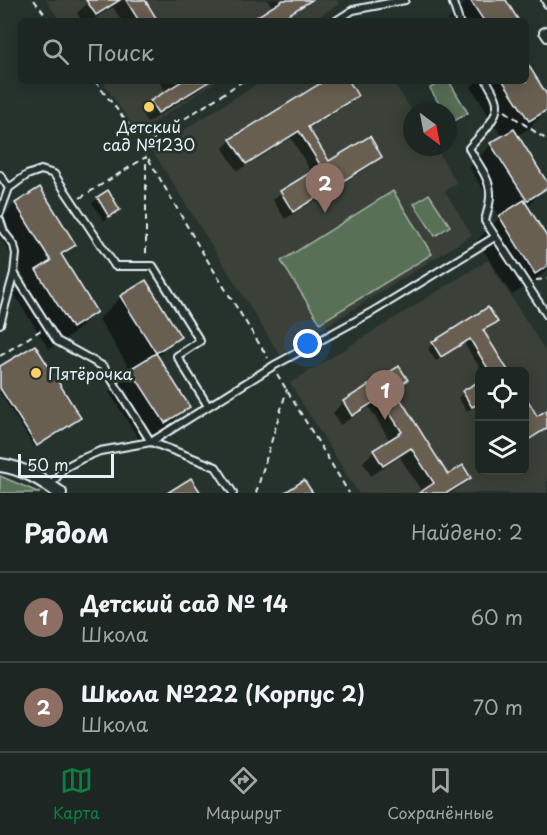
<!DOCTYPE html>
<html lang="ru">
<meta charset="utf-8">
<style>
:root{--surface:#1c2622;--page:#29322f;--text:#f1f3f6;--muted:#a0a5a5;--line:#3a4340;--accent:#0b8043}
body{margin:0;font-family:"Playpen Sans",sans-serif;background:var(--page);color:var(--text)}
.controls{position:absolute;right:18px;bottom:18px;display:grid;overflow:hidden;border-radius:9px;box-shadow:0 3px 15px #0003}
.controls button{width:54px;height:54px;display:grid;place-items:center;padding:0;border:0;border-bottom:2px solid var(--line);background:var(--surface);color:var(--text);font:30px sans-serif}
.compass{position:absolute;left:403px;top:102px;width:54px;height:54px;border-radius:50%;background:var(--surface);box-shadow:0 3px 15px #0003;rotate:148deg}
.scale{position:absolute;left:18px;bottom:15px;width:96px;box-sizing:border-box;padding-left:6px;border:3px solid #e8f1f8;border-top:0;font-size:16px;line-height:21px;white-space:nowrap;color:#e8f1f8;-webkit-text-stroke:4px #26332d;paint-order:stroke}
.you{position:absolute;left:308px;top:344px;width:21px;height:21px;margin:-15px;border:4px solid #fff;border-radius:50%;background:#1a73e8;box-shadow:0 0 0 9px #1a73e833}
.badge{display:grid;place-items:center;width:39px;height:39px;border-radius:50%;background:var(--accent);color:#fff;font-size:20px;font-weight:700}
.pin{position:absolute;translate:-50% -50px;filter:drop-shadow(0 2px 3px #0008)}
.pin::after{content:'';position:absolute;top:32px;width:21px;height:18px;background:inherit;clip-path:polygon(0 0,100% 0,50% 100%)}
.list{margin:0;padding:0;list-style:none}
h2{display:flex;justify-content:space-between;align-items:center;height:78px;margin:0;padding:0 24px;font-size:26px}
h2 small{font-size:20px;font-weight:400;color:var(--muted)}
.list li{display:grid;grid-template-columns:39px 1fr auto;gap:18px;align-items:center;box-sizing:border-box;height:90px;padding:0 24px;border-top:2px solid var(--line)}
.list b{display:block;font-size:22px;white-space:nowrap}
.list p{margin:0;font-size:20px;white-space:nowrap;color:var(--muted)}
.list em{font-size:20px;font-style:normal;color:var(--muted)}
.icon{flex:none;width:33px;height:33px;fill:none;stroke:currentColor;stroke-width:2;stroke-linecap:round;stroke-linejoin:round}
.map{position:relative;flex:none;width:547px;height:493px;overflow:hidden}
.search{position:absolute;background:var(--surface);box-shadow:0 3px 15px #0003;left:18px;right:18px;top:18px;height:66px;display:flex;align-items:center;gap:15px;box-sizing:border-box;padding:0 21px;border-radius:9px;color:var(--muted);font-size:22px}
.sheet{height:258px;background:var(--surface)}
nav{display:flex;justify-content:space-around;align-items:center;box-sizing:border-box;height:84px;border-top:2px solid var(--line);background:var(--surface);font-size:16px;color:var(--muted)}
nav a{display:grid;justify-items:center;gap:3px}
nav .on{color:var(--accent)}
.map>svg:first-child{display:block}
.built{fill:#3a4038;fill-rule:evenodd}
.green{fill:#587055;stroke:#a0b0a6;stroke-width:1.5}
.shadow{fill:#0007}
.building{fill:#675e51;stroke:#e8f1f8;stroke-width:1.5}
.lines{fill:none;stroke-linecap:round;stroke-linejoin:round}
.service-casing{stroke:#e8f1f8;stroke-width:10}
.minor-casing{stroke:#e8f1f8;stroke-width:16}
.path{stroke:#e8f1f8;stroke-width:2;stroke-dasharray:6 4.5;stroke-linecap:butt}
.service{stroke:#26332d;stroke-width:6}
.minor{stroke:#26332d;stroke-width:12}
.poi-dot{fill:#ffd166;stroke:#26332d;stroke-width:2}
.labels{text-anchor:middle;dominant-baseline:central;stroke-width:6;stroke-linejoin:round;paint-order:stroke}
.poi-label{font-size:16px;fill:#e8f1f8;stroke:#26332d}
</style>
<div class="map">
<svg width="547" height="493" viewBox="0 0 547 493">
<rect width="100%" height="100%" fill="#26332d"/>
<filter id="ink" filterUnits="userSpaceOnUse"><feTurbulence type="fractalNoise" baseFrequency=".0167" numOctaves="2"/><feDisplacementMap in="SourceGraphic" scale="12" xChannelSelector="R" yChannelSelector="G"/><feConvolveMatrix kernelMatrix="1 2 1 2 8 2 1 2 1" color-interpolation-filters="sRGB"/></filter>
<g filter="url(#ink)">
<!-- built -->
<g class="built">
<polygon points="46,0 337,0 339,4 312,21 60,21"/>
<polygon points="102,81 217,81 138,133"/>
<polygon points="262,81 393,81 412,111 412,147 435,147 457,183 445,191 472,235 280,355 152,150"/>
<path d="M488,260l59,94v139h-189l-68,-110zM480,371h44v99h-44z"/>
</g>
<!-- green -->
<g class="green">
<polygon points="443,81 449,81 468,113 451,123 448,119 448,111 443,111 430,88"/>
<polygon points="393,191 432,254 320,323 281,261"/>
<polygon points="429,194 450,226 435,236 414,204"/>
<polygon points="0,476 40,493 0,493"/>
</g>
<!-- shadow -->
<g class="shadow">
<polygon points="91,0 143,0 156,21 122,21 113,7 91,21 82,21 77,13"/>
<polygon points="267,0 311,0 279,21 253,21 273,8"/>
<polygon points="468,0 504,0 518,21 447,21"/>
<polygon points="526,63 547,97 547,110 529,128 517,136 547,185 547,187 527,207 547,240 547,269 536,280 512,295 477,240 500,217 469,167 491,145 503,138 471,87 477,81 526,81"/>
<polygon points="159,81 210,81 203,88 147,123 141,112 151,102 166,92"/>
<polygon points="327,81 347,81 356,96 348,104 308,129 329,164 380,157 372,165 285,219 273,200 281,192 312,173 291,138 237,171 223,148 231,140"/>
<polygon points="39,189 74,244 61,257 95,312 73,334 49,349 14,294 27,281 0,237 0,219 15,204"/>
<polygon points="107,192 119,210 104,221 92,203"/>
<polygon points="121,297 179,336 157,358 188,407 165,429 142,444 109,392 131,371 99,319"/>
<polygon points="496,321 482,332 508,371 482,371 464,343 436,361 428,349 433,343"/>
<polygon points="0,368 80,418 34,447 0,393"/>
<polygon points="398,368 406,380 395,391 447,477 469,478 459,488 451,493 421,493 422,492 400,457 371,476 363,462 374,451 390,441 369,407 340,425 333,413 343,402"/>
<polygon points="463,393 480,403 467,411 458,398"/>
<polygon points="524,398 537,418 547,412 547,428 524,442"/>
</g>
<!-- building -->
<g class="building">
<polygon points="86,0 120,0 96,15"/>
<polygon points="126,0 145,0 158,21 139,21"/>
<polygon points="283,0 312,0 278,21 250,21"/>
<polygon points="470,0 506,0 519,21 484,21"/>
<polygon points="526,61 547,95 547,110 529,121 503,81 526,81"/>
<polygon points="182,81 210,81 158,113 150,101"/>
<polygon points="324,81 349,81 358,96 308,127 329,161 370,136 382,157 293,212 280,191 321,166 299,131 246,164 230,139"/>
<polygon points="514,129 547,182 547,188 527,201 490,143"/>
<polygon points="40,187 76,245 61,254 97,312 72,328 36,270 51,261 15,203"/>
<polygon points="108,190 120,210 109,217 97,197"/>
<polygon points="524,200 547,237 547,266 535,274 499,216"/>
<polygon points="146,280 181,337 156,353 120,296"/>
<polygon points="488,307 498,322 483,330 509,372 490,372 470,339 441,357 432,342"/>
<polygon points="35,345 81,418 37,446 0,388 0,366"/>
<polygon points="156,353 190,407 165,423 130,369"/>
<polygon points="399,366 408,380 394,389 448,475 463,465 471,478 447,493 419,493 434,483 411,448 383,466 373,450 402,432 380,398 352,416 343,401"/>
<polygon points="480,381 480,403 472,407 462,391"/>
<polygon points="525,395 537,416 547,410 547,428 525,442"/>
<polygon points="191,478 201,493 167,493"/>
<polygon points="304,480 313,493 284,493"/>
</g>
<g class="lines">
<defs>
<g id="service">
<polyline points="452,0 459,21"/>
<polyline points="545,0 547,4"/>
<polyline points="336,21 353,10 405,0"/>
<polyline points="547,30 543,32 547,38"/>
<path d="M487,81c3,7 10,15 10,23 1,15 -19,34 -28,44 7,14 20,28 21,44 1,10 -3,20 -5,29l62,94"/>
<polyline points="0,175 9,188"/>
<polyline points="0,213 9,188 27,175 41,170 54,174 115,266 153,266 200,341 177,356 208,406"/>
<polyline points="0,220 4,232 14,245 16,254 14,273 0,324"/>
<polyline points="14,273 57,341 104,367 151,442 216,467 233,493"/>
<polyline points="50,486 64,468 81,459 100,451 151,442 273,366 372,312 495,237"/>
</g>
<path id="minor" d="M0,465c23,3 42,15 60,28"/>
</defs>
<!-- service casing -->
<use href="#service" class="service-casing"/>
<!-- minor casing -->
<use href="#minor" class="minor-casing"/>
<!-- path -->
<g class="path">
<polyline points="34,0 50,21"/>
<polyline points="95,81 129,125 198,245 268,358"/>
<polyline points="505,111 547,140"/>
<polyline points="141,147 243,81"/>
<polyline points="80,198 146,157 146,257"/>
<polyline points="536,280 547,279"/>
<polyline points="0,356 41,330"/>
<polyline points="277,374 349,493"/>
<polyline points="256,493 287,389"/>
</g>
<!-- service -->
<use href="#service" class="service"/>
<!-- minor -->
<use href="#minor" class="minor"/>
</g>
</g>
<!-- markers -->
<g class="poi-dot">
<circle cx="149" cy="107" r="6"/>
<circle cx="36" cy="373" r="6"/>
</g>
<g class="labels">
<!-- poi labels -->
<g class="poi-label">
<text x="149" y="126">Детский<tspan x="149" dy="18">сад №1230</tspan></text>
<text x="48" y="373" text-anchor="start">Пятёрочка</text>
</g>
</g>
</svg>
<div class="controls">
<button><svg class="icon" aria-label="locate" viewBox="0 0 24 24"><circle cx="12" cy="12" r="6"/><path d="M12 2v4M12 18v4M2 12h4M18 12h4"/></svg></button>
<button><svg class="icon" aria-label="layers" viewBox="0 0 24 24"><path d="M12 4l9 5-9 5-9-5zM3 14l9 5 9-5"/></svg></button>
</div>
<svg class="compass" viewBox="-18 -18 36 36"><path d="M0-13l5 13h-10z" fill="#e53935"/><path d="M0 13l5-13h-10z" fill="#a0a5a5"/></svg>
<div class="scale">50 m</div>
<div class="you"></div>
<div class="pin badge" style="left:385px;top:420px;background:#8d6e63">1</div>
<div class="pin badge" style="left:325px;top:213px;background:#8d6e63">2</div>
<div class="search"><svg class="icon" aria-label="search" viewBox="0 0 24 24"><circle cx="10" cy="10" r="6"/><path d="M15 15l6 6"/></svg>Поиск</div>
</div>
<section class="sheet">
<h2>Рядом<small>Найдено: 2</small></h2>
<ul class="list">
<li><span class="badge" style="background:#8d6e63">1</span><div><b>Детский сад № 14</b><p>Школа</p></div><em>60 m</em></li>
<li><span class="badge" style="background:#8d6e63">2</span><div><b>Школа №222 (Корпус 2)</b><p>Школа</p></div><em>70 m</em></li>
</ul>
</section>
<nav>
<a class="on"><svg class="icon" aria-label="map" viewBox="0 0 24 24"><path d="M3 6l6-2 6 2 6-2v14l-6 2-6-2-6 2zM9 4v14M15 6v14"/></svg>Карта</a>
<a><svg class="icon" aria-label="directions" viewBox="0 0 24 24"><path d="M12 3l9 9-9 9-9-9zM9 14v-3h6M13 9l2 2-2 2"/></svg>Маршрут</a>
<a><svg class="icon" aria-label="saved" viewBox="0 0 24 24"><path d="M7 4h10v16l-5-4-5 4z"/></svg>Сохранённые</a>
</nav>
